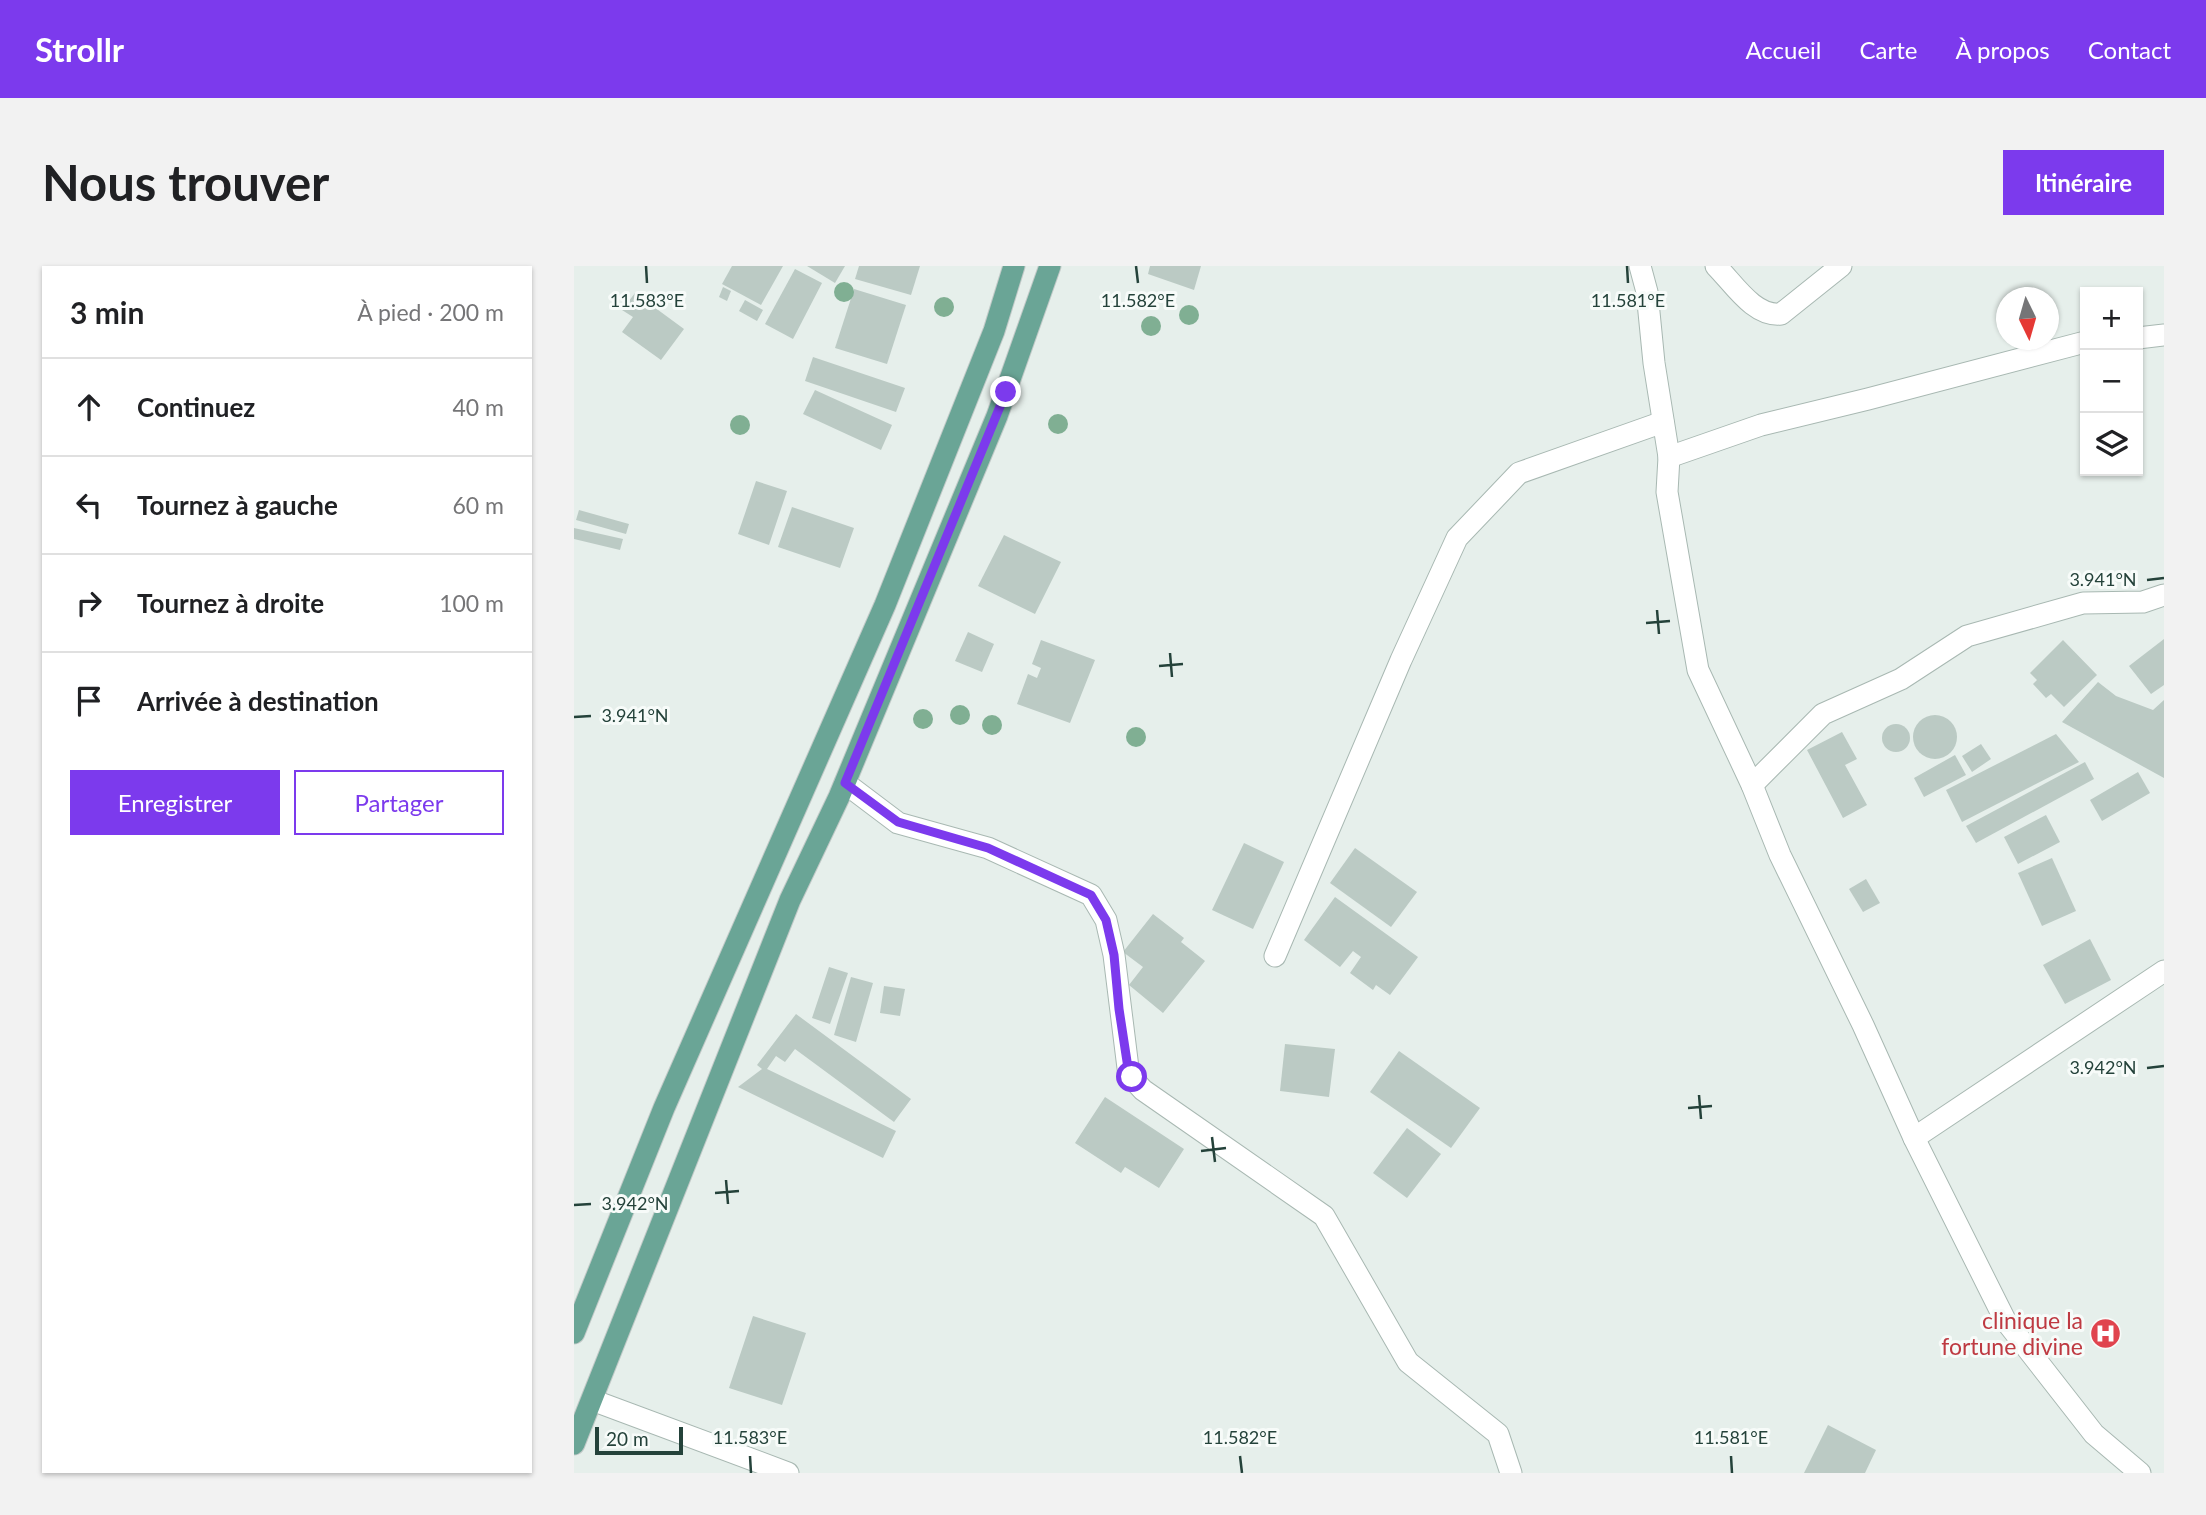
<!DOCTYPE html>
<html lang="fr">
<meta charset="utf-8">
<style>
:root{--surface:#fff;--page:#f2f2f2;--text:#202124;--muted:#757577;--line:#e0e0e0;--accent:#7c3aed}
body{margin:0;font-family:Lato,sans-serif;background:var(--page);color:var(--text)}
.controls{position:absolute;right:21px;top:21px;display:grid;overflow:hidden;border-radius:0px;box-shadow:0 2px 5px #0004}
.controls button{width:63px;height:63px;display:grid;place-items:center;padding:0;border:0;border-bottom:2px solid var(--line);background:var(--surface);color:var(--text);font:35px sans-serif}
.compass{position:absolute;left:1422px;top:21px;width:63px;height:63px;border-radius:50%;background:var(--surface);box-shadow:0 2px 5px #0004;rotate:175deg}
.scale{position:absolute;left:21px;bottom:18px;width:88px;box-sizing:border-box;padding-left:7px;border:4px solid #24423a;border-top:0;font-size:19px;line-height:24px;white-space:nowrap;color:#24423a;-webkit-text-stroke:5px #f7fbf9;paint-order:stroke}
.stop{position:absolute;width:21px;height:21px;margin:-16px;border:5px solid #7c3aed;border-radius:50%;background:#fff}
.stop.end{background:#7c3aed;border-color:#fff;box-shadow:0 2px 7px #0008}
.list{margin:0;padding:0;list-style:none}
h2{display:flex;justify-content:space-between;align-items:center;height:91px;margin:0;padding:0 28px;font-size:30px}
h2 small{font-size:23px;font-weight:400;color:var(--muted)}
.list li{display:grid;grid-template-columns:46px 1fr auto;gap:21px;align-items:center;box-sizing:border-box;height:98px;padding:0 28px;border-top:2px solid var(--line)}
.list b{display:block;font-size:26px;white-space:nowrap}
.list em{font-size:23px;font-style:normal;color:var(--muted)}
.actions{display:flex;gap:14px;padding:21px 28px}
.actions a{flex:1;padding:16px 0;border:2px solid var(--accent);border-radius:0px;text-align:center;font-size:24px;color:var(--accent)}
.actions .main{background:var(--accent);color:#fff}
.icon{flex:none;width:38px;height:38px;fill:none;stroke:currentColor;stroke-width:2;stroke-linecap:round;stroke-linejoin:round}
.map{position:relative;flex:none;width:1590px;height:1207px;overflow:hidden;border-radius:0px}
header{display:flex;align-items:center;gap:42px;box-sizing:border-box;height:98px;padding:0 35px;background:var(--accent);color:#fff}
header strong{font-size:33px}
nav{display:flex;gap:38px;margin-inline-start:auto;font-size:24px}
.intro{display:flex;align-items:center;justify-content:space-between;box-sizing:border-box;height:168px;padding:0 42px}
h1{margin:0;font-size:49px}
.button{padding:18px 32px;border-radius:0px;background:var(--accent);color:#fff;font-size:24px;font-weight:700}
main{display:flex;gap:42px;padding:0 42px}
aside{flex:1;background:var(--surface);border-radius:0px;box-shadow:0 2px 5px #0004}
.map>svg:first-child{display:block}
.building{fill:#bbcac4}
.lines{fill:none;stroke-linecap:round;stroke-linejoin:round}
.minor-casing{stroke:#a8b8b2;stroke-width:23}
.major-casing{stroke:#c2cac8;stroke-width:23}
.minor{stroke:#fff;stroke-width:21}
.major{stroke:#6aa596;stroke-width:21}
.tree{fill:#80af93}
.route{stroke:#7c3aed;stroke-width:9}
.ticks{fill:none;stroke:#24423a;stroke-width:2.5}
.labels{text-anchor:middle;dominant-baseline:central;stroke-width:6;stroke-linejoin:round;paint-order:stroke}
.health-label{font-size:23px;fill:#be3a42;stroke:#f7fbf9;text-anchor:end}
.ticks-label{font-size:18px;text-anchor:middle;fill:#24423a;stroke:#f7fbf9;stroke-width:6;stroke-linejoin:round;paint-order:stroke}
</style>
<header>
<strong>Strollr</strong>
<nav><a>Accueil</a><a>Carte</a><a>À propos</a><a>Contact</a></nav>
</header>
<div class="intro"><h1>Nous trouver</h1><a class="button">Itinéraire</a></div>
<main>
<aside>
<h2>3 min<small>À pied · 200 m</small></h2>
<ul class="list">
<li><svg class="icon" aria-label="ahead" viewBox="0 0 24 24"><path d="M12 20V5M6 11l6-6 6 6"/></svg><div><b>Continuez</b></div><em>40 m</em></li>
<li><svg class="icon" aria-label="left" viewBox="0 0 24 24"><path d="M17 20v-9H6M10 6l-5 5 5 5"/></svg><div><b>Tournez à gauche</b></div><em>60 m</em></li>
<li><svg class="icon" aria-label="right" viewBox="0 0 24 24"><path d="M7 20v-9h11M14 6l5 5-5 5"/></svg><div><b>Tournez à droite</b></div><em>100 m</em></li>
<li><svg class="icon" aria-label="arrive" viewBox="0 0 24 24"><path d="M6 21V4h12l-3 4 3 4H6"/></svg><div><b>Arrivée à destination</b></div></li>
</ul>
<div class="actions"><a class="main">Enregistrer</a><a>Partager</a></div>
</aside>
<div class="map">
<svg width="1590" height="1207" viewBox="0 0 1590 1207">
<rect width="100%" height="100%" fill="#e6efeb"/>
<!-- building -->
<g class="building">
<polygon points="158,0 209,0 187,39 148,18"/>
<polygon points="233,0 271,0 261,17"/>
<polygon points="285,0 346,0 337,29 281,13"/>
<polygon points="576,0 627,0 620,24 574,8"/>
<polygon points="221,3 248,17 219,73 191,58"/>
<polygon points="149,21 157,25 153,35 145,31"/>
<polygon points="280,23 332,39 313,98 261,82"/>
<polygon points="61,27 110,63 87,94 48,66 59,51 48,44"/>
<polygon points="171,34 189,44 183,55 165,45"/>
<polygon points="239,91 331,122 322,146 231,115"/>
<polygon points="241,124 318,159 307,184 229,148"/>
<polygon points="182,215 213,225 195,279 164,268"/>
<polygon points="218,241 280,262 266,302 204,281"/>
<polygon points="5,244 55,258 52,268 2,254"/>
<polygon points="0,262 49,273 46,284 0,273"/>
<polygon points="430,269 487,296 461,348 404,320"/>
<polygon points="394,366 420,378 408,406 381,395"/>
<polygon points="1590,373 1590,419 1577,428 1555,400"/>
<polygon points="467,374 521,394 496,457 443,438 454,408 463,412 467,402 458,398"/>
<polygon points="1489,374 1523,409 1490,441 1477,428 1472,432 1459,418 1463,414 1456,407"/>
<polygon points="1524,416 1542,430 1579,444 1590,434 1590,512 1488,456"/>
<circle cx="1361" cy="471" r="22"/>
<circle cx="1322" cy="472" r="14"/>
<polygon points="1268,466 1283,493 1271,499 1293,539 1269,552 1233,484"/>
<polygon points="1482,468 1505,496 1388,556 1372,524"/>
<polygon points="1407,478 1417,493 1398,506 1388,490"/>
<polygon points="1381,489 1392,509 1350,531 1340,512"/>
<polygon points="1511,496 1520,513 1402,577 1392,560"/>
<polygon points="1564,506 1576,527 1528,555 1516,534"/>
<polygon points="1472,549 1486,576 1444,598 1430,571"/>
<polygon points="670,577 710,596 679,663 638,644"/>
<polygon points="781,582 843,626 817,661 756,617"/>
<polygon points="1478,592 1502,645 1468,660 1444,607"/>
<polygon points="1292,613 1306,637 1289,646 1275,623"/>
<polygon points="761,631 844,691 816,729 802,719 799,724 776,707 787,691 779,685 766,701 730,674"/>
<polygon points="579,648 610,672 607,676 631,695 589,747 555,719 569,701 549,686"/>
<polygon points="1516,673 1537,714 1491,738 1469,699"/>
<polygon points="255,701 274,707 256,758 238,752"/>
<polygon points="277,711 299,717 282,776 260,769"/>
<polygon points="310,720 331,723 326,750 306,747"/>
<polygon points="222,748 337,833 320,856 221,783 211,796 202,790 193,803 322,865 309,892 164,821 188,803 183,799"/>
<polygon points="711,778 761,783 755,831 706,825"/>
<polygon points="825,785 906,842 877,882 796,826"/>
<polygon points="531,831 610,883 585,922 551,901 547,907 501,877"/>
<polygon points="833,862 867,888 833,932 799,907"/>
<polygon points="179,1050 232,1067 208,1139 155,1122"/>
<polygon points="1254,1159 1302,1184 1291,1207 1230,1207"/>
</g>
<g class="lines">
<defs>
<g id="minor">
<polyline points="1066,0 1073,26 1080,97 1095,191 1093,226 1124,404 1178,519 1206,589 1289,759 1340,872 1431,1054 1520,1168 1566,1207"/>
<path d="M1142,0c18,18 38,51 65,48l60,-48"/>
<polyline points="1564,72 1590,69"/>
<polyline points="1095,191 1187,159 1294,133 1511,76"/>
<polyline points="271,517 324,557 414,582 517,629 532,654 540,689 554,802 558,812 569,824 750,950 834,1096 924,1168 937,1207"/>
<polyline points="1178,519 1249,448 1327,413 1393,370 1509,337 1569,336 1590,329"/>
<polyline points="701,690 827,394 883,272 945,207 1089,156"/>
<polyline points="1340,872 1590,705"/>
<polyline points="18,1134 214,1207"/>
</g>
<g id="major">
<polyline points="0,1067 90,842 311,339 420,65 440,0"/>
<polyline points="0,1178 216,634 265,531 423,150 476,0"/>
</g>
</defs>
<!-- minor casing -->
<use href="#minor" class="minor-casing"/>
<!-- major casing -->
<use href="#major" class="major-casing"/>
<!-- minor -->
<use href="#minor" class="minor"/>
<!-- major -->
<use href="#major" class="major"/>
</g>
<!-- trees -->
<g class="tree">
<circle cx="270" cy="26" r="10"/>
<circle cx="370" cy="41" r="10"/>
<circle cx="615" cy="49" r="10"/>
<circle cx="577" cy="60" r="10"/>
<circle cx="484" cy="158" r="10"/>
<circle cx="166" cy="159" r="10"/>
<circle cx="386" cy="449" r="10"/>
<circle cx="349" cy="453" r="10"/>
<circle cx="418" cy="459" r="10"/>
<circle cx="562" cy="471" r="10"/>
</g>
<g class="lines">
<!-- route -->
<polyline class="route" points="432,126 271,517 324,556 414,582 517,629 532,654 540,689 545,743 554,802 558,811"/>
</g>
<!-- ticks -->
<path class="ticks" d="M72,0l1,17M562,0l2,17M1053,0l1,17M1573,314l17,-2M1083,344l2,24M1072,357l24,-2M596,387l2,24M585,400l24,-2M0,451l17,-1M1573,802l17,-2M1125,829l2,24M1114,842l24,-2M638,871l3,25M627,885l25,-3M152,914l2,24M141,927l24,-2M0,939l17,-1M176,1190l1,17M666,1190l2,17M1157,1190l1,17"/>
<!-- icons -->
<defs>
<symbol id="hospital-disc" viewBox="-11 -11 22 22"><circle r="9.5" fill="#e0444e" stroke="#f7fbf9"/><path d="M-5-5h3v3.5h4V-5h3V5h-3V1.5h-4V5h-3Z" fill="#fff"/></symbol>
</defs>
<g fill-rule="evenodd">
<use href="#hospital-disc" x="1514" y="1050" width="35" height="35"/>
</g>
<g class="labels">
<!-- health labels -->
<g class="health-label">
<text x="1509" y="1054">clinique la<tspan x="1509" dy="26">fortune divine</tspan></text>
</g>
</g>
<g class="ticks-label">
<text x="73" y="41">11.583°E</text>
<text x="564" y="41">11.582°E</text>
<text x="1054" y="41">11.581°E</text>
<text x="1529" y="320">3.941°N</text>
<text x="61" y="456">3.941°N</text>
<text x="1529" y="808">3.942°N</text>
<text x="61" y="944">3.942°N</text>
<text x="176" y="1178">11.583°E</text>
<text x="666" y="1178">11.582°E</text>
<text x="1157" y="1178">11.581°E</text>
</g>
</svg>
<div class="controls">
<button>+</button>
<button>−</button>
<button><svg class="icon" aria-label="layers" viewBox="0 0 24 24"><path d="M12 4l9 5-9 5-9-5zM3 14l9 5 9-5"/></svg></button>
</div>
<svg class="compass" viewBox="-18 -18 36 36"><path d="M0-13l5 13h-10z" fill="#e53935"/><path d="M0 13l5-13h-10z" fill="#757577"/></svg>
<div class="scale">20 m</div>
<div class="stop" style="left:558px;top:811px"></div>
<div class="stop end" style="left:432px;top:126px"></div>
</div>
</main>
